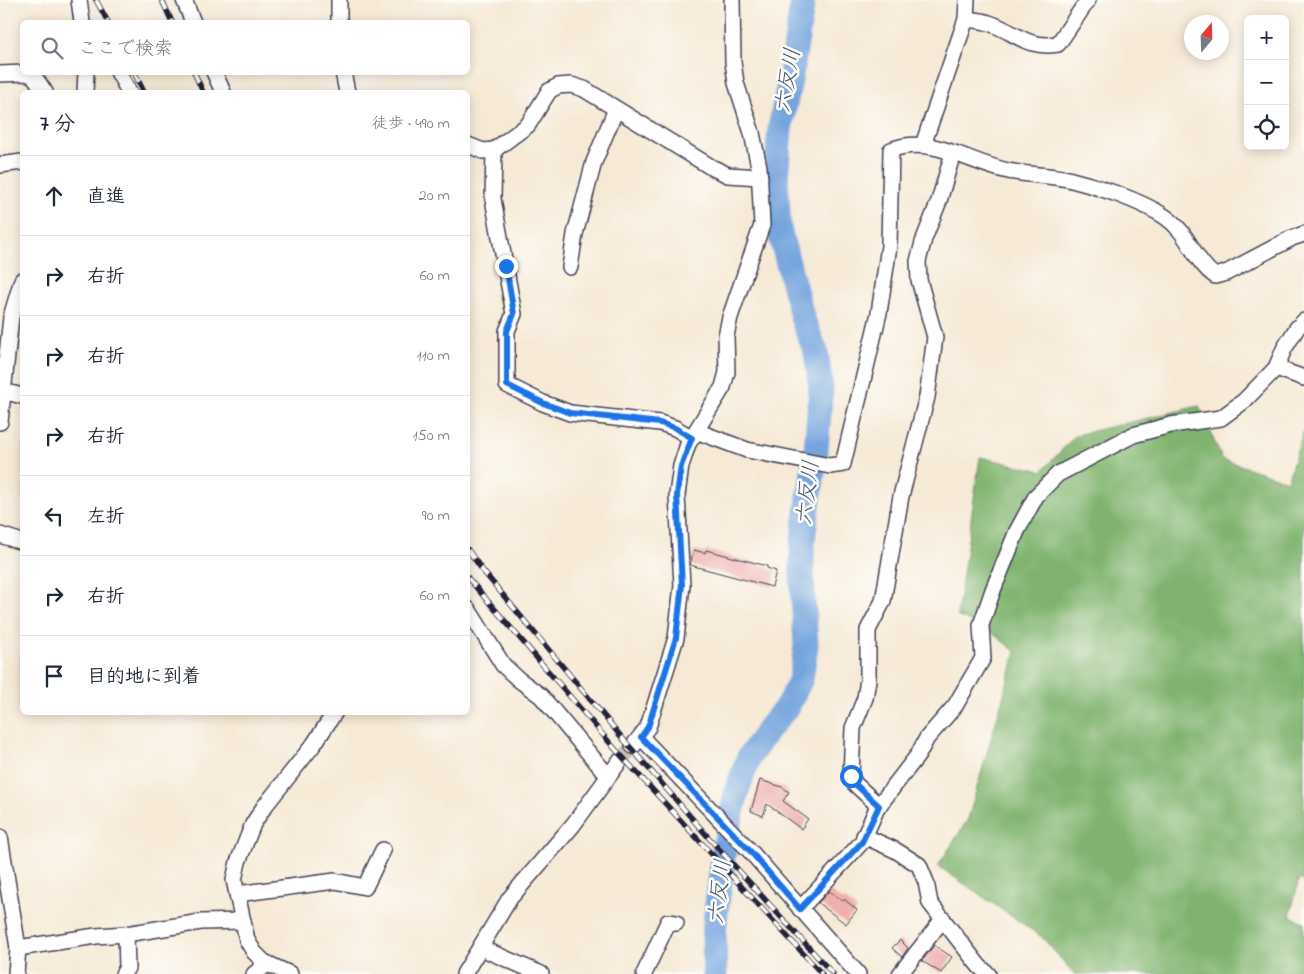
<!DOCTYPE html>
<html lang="ja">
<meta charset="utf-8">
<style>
:root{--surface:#fff;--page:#f6f6f7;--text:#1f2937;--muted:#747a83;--line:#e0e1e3}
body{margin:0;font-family:"Indie Flower","Klee One",sans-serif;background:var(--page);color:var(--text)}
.controls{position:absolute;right:15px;top:15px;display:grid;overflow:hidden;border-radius:8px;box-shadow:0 2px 12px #0003}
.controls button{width:45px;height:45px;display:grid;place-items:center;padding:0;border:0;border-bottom:1px solid var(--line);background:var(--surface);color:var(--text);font:25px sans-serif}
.compass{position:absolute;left:1184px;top:15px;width:45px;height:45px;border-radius:50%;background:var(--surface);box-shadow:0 2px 12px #0003;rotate:19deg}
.stop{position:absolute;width:15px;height:15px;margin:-11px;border:4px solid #1a73e8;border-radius:50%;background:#fff}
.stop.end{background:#1a73e8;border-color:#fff;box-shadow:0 1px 5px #0008}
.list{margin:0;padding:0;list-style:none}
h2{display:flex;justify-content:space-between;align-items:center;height:65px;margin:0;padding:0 20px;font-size:21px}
h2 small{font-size:16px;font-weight:400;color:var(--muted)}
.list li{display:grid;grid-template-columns:32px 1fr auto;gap:15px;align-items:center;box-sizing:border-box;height:80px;padding:0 20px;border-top:1px solid var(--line)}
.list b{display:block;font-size:19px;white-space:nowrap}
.list em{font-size:16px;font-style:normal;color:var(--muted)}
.icon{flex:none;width:28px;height:28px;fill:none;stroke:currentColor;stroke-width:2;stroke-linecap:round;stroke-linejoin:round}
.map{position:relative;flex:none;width:1304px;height:974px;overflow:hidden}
.search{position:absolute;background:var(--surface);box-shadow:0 2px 12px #0003;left:20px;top:20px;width:450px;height:55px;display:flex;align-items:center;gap:12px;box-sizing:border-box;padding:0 18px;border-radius:8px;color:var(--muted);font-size:19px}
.panel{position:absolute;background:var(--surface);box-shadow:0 2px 12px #0003;left:20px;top:90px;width:450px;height:625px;border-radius:8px}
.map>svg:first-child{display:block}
.forest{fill:#80b46e;stroke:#516b54}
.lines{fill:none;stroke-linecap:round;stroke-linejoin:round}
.river{stroke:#74a5de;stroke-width:25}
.building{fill:#eeb0ad}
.minor-tunnel{stroke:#ccc1b6;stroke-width:15;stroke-dasharray:15 8;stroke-linecap:butt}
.minor-casing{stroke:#424052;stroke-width:18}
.minor{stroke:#fff;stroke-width:15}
.rail-casing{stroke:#22223b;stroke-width:5.5}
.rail{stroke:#fdfcf7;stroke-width:4;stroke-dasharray:11;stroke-linecap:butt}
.route{stroke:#1a73e8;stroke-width:6}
.labels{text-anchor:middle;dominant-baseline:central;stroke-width:5;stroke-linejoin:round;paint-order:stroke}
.water-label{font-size:22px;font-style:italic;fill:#43567c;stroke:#fdfcf7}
</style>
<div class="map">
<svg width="1304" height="974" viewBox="0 0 1304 974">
<rect width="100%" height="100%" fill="#fdfcf7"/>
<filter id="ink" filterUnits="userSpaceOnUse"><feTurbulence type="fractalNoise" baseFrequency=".02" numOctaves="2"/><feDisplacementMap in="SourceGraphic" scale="10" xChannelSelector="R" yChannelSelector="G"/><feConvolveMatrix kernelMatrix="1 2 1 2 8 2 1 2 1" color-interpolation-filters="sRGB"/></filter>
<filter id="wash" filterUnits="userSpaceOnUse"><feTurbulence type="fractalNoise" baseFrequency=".0096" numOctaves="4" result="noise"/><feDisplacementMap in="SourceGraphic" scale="20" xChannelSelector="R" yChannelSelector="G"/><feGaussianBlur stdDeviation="1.12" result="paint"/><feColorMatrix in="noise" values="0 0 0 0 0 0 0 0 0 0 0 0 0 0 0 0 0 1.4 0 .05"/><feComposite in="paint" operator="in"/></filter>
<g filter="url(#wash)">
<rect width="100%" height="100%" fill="#f6e9d5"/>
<!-- forest -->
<polygon class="forest" points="1199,406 1222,459 1287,481 1304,430 1304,881 1299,879 1290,916 1304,922 1304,974 1074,974 1042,937 938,866 968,819 1016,652 990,631 957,616 980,457 1042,471 1076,435"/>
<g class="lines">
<!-- river -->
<polyline class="river" points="715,974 714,932 717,905 724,850 737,790 749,757 769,728 787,707 801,679 806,645 802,581 802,546 816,451 821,388 816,352 803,320 779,229 776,181 780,128 791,75 803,0"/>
</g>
<g id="blocks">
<!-- building -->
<g class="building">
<polygon points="694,550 705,553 706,550 767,566 767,568 776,571 772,587 690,565"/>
<polygon points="760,780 782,787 789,792 783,801 808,819 801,829 767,804 763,816 751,811"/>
<polygon points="829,891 843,901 844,899 857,910 846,924 818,903"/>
<polygon points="900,940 908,948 902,957 892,948"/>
<polygon points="934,945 952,957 941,973 922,961"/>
</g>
</g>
</g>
<g filter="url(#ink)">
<use href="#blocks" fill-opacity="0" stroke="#424052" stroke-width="1"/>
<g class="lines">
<!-- minor-tunnel -->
<polyline class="minor-tunnel" points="619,762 633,746"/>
<defs>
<g id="minor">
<polyline points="79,0 82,22"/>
<polyline points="184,0 193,22"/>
<polyline points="339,0 339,22"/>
<path d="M966,19c7,1 16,1 23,4 28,9 36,26 69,21l30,-44"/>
<polyline points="118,72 129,92"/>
<polyline points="214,72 223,92"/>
<polyline points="343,72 347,92"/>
<polyline points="0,74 25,73 33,75 45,92"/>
<polyline points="85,92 86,72"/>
<polyline points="468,145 483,151 494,150 528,125 549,91 558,86 571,85 584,89 711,167 728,175 760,177"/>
<polyline points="923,145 966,19 967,0"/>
<polyline points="494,150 493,199 514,314 507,331 507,385 543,403 570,413 660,423 675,428 692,438"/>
<polyline points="0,165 22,162"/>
<polyline points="570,267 575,234 594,162 616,109"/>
<polyline points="1276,368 1304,378"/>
<polyline points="3,391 22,396"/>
<polyline points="0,422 11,317 22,280"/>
<path d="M696,431l51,19 83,16 13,-2 36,-151 10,-67 2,-96c40,-16 78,13 117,21 20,4 41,4 60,8 29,7 71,21 96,37 26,17 28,43 51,60l11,-3 66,-35 12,-4"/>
<polyline points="0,535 22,542"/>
<polyline points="468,609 503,665 518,679 541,696 608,776"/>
<polyline points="641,737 751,852 858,974"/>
<polyline points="633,746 648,727 676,638 682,585 677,495 681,466 688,444 723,387 727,372 726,336 730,317 762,225 759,167 752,133 736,83 733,62 732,0"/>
<polyline points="879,806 855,784 851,776 853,728 865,698 868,680 868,630 883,601 901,496 927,397 935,337 919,280 918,261 924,239 939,201 953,153"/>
<polyline points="864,836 895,850 919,865 926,882 930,903 979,966 988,974"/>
<polyline points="0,837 18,948 16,974"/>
<polyline points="237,894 335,881 365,887 383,850"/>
<polyline points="800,909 862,842 877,808 918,755 927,738 955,706 983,658 981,625 993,590 1017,531 1036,496 1058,474 1133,435 1171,425 1221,418 1244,401 1276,368 1284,349 1297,328 1304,321"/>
<polyline points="18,948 96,936 126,934 201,922 243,921"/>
<polyline points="481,948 541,974"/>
<polyline points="123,974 127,968 126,934"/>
<polyline points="254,974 268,964"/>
<polyline points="290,974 264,962 254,952 247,940 234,880 238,862 253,824 264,807 314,744 335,712"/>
<polyline points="464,974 510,898 573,825 619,762"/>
<polyline points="644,974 668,922 676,923"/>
<polyline points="900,974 943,919"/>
</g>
</defs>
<!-- minor casing -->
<use href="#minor" class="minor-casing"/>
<!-- minor -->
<use href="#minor" class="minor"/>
<defs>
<g id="rail">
<polyline points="96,0 108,22"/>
<polyline points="162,0 172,22"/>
<polyline points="134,72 144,92"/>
<polyline points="194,72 203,92"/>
<polyline points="468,550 483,571 624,740 709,838 833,974"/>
<polyline points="468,578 616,750 822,974"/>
</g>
</defs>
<!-- rail casing -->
<use href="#rail" class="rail-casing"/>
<!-- rail -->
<use href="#rail" class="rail"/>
</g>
</g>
<g class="lines" filter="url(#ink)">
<!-- route -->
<polyline class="route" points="506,266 514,314 507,331 507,385 543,403 570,413 660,423 675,428 692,438 681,466 677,495 682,585 676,638 648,727 641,737 751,852 800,909 862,842 879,806 855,784 851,776"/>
</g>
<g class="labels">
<!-- water labels -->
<g class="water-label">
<text transform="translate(789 81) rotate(-80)">六反川</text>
<text transform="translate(809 493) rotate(-83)">六反川</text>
<text transform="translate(721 892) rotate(-83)">六反川</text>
</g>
</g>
</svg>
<div class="controls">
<button>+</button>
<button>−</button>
<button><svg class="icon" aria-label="locate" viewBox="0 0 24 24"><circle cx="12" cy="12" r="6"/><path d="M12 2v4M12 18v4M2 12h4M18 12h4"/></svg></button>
</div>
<svg class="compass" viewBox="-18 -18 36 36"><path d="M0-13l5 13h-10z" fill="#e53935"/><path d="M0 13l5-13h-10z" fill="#747a83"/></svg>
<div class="stop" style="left:851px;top:776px"></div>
<div class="stop end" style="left:506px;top:266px"></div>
<div class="search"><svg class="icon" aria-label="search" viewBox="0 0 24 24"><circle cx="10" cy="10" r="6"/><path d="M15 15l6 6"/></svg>ここで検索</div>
<section class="panel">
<h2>7 分<small>徒歩 · 490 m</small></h2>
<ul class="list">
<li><svg class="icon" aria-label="ahead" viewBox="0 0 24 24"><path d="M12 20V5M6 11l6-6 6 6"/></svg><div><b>直進</b></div><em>20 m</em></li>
<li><svg class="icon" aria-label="right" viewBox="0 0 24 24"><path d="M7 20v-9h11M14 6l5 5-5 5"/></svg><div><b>右折</b></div><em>60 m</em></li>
<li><svg class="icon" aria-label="right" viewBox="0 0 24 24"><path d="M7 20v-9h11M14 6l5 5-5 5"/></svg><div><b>右折</b></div><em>110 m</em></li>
<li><svg class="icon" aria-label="right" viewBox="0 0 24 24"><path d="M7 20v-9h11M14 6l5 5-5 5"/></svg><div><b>右折</b></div><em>150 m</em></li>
<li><svg class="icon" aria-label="left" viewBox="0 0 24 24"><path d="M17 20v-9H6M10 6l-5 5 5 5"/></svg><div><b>左折</b></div><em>90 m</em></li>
<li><svg class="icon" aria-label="right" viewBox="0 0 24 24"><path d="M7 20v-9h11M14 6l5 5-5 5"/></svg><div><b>右折</b></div><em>60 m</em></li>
<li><svg class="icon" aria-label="arrive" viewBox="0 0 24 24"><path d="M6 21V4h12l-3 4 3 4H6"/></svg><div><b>目的地に到着</b></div></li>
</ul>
</section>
</div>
